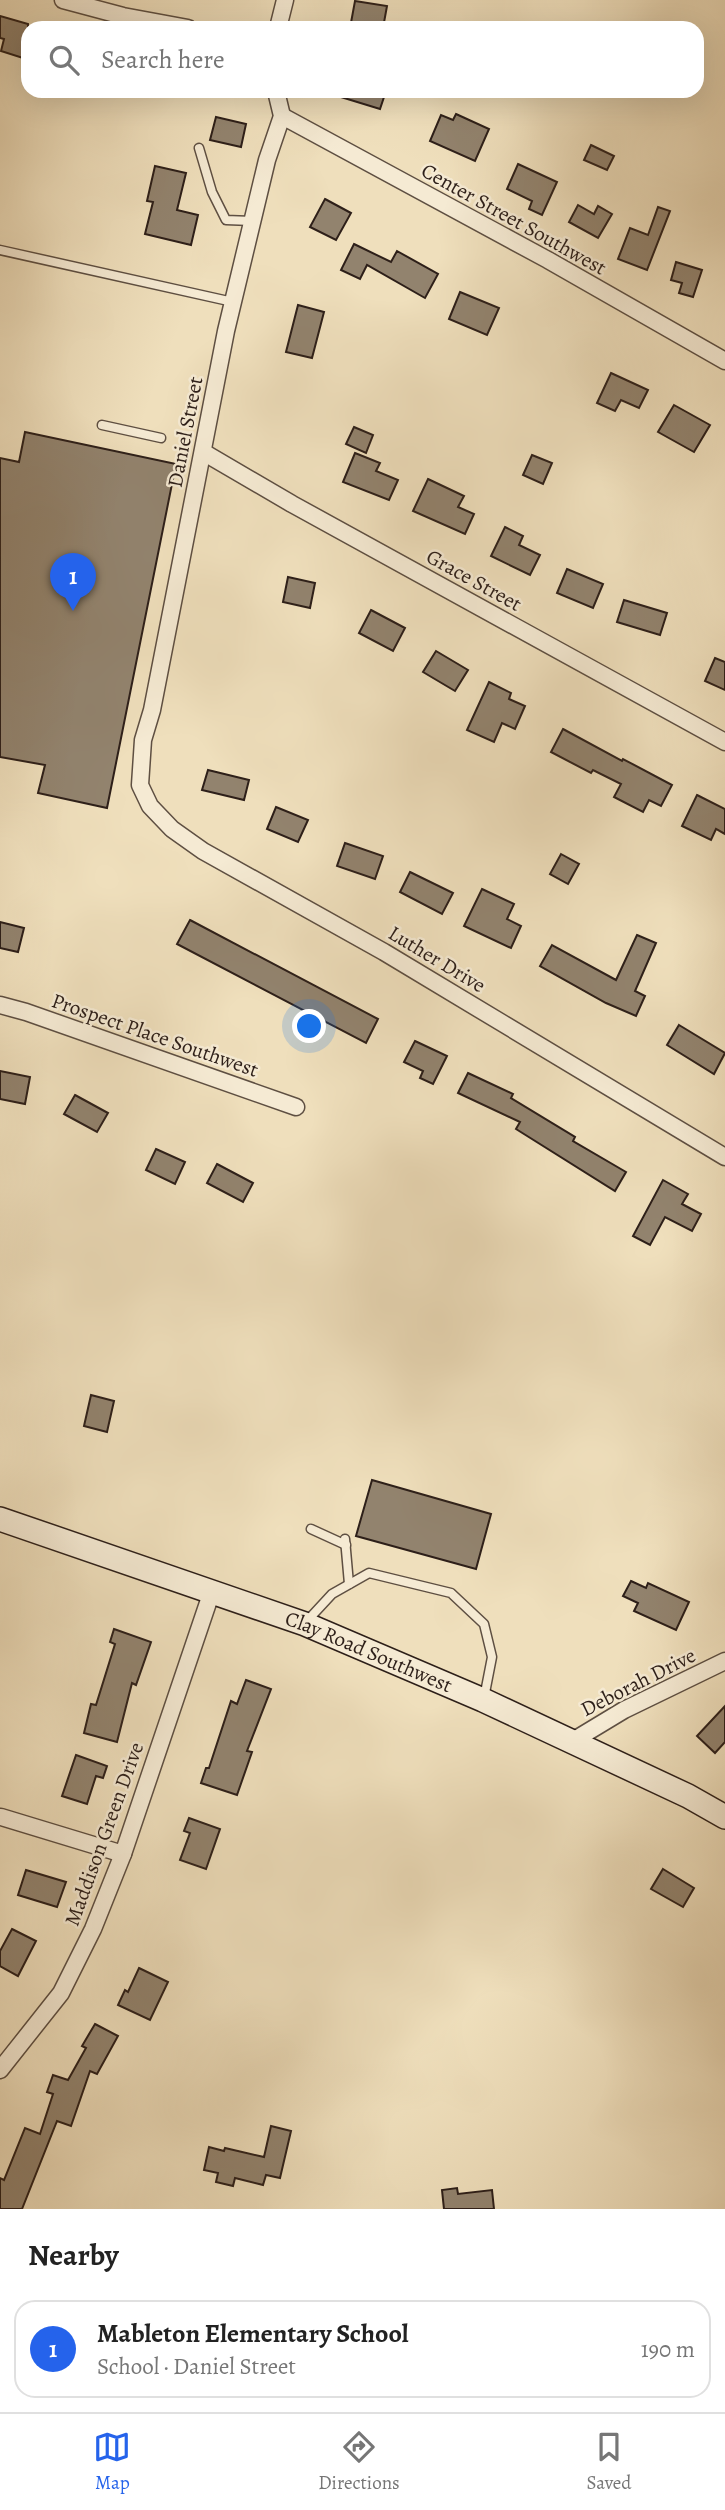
<!DOCTYPE html>
<meta charset="utf-8">
<style>
:root{--surface:#fff;--page:#f2f2f2;--text:#222;--muted:#767676;--line:#e0e0e0;--accent:#2563eb}
body{margin:0;font-family:Alegreya,serif;background:var(--page);color:var(--text)}
.you{position:absolute;left:310px;top:1027px;width:24px;height:24px;margin:-18px;border:5px solid #fff;border-radius:50%;background:#1a73e8;box-shadow:0 0 0 10px #1a73e833}
.badge{display:grid;place-items:center;width:46px;height:46px;border-radius:50%;background:var(--accent);color:#fff;font-size:23px;font-weight:700}
.pin{position:absolute;translate:-50% -58px;filter:drop-shadow(0 2px 4px #0008)}
.pin::after{content:'';position:absolute;top:37px;width:24px;height:21px;background:inherit;clip-path:polygon(0 0,100% 0,50% 100%)}
.list{margin:0;padding:0;list-style:none}
h2{display:flex;justify-content:space-between;align-items:center;height:91px;margin:0;padding:0 28px;font-size:30px}
h2 small{font-size:23px;font-weight:400;color:var(--muted)}
.list li{display:grid;grid-template-columns:46px 1fr auto;gap:21px;align-items:center;box-sizing:border-box;height:98px;margin:0 14px 14px;padding:0 14px;border:2px solid var(--line);border-radius:21px}
.list b{display:block;font-size:26px;white-space:nowrap}
.list p{margin:0;font-size:23px;white-space:nowrap;color:var(--muted)}
.list em{font-size:23px;font-style:normal;color:var(--muted)}
.icon{flex:none;width:38px;height:38px;fill:none;stroke:currentColor;stroke-width:2;stroke-linecap:round;stroke-linejoin:round}
.map{position:relative;flex:none;width:725px;height:2209px;overflow:hidden}
.search{position:absolute;background:var(--surface);box-shadow:0 7px 28px #0002;left:21px;right:21px;top:21px;height:77px;display:flex;align-items:center;gap:18px;box-sizing:border-box;padding:0 24px;border-radius:21px;color:var(--muted);font-size:26px}
.sheet{height:203px;background:var(--surface)}
nav{display:flex;justify-content:space-around;align-items:center;box-sizing:border-box;height:98px;border-top:2px solid var(--line);background:var(--surface);font-size:19px;color:var(--muted)}
nav a{display:grid;justify-items:center;gap:4px}
nav .on{color:var(--accent)}
.map>svg:first-child{display:block}
.building{fill:#92836e;stroke:#2d1f19;stroke-width:2}
.lines{fill:none;stroke-linecap:round;stroke-linejoin:round}
.lane-casing{stroke:#5e4f42;stroke-width:11}
.street-casing{stroke:#5e4f42;stroke-width:19}
.secondary-casing{stroke:#2d1f19;stroke-width:26}
.lane{stroke:#f5ead3;stroke-width:8}
.street{stroke:#f5ead3;stroke-width:16}
.secondary{stroke:#f5ead3;stroke-width:23}
.labels{text-anchor:middle;dominant-baseline:central;stroke-width:5;stroke-linejoin:round;paint-order:stroke}
.street-label{font-size:21px;fill:#2d1f19;stroke:#f5ead3}
</style>
<div class="map">
<svg width="725" height="2209" viewBox="0 0 725 2209">
<rect width="100%" height="100%" fill="#efdfbc"/>
<filter id="stains"><feTurbulence type="fractalNoise" baseFrequency=".00286" numOctaves="4"/><feColorMatrix values="0 0 0 0 .2 0 0 0 0 .09 0 0 0 0 .02 0 0 0 .5 -.17"/></filter>
<radialGradient id="worn" r=".72"><stop offset=".6" stop-color="#630" stop-opacity="0"/><stop offset="1" stop-color="#630" stop-opacity=".3"/></radialGradient>
<!-- building -->
<g class="building">
<polygon points="355,1 387,6 383,28 350,28"/>
<polygon points="0,16 28,24 28,51 26,59 1,51 4,39 0,38"/>
<polygon points="331,91 386,91 380,109 331,94"/>
<polygon points="456,114 489,129 475,161 430,141 441,115 453,120"/>
<polygon points="216,117 246,124 241,147 210,140"/>
<polygon points="591,145 614,156 607,170 584,160"/>
<polygon points="518,164 557,182 542,215 529,209 532,201 507,189"/>
<polygon points="155,166 186,173 177,210 198,215 191,245 145,234 153,202 147,201"/>
<polygon points="325,199 351,213 336,240 310,227"/>
<polygon points="578,205 594,214 598,206 612,214 598,238 569,222"/>
<polygon points="658,207 670,211 647,270 618,259 630,228 648,235"/>
<polygon points="354,244 391,262 397,251 438,274 425,298 367,265 360,279 341,270"/>
<polygon points="676,262 702,270 693,297 679,293 682,283 671,280"/>
<polygon points="460,292 499,308 487,335 449,319"/>
<polygon points="298,305 324,312 312,358 286,352"/>
<polygon points="611,373 648,390 639,408 621,400 615,411 597,403"/>
<polygon points="674,405 710,425 694,452 658,432"/>
<polygon points="354,427 373,435 366,453 346,444"/>
<polygon points="25,432 176,464 107,808 38,793 45,765 0,757 0,458 19,462"/>
<polygon points="355,453 380,463 376,471 398,480 389,500 343,482"/>
<polygon points="532,455 552,463 543,484 523,475"/>
<polygon points="428,479 464,496 458,507 474,514 465,534 413,511"/>
<polygon points="505,527 523,536 519,545 540,555 530,575 491,556"/>
<polygon points="567,569 603,584 593,608 557,593"/>
<polygon points="288,577 315,583 310,608 283,602"/>
<polygon points="624,600 667,613 660,635 617,622"/>
<polygon points="371,610 405,628 393,651 359,633"/>
<polygon points="436,651 468,670 455,691 423,672"/>
<polygon points="715,658 725,662 725,690 705,681"/>
<polygon points="489,682 511,693 509,699 525,706 515,729 502,723 494,742 467,730"/>
<polygon points="563,729 622,761 623,759 672,785 661,806 649,800 643,812 614,797 621,784 593,770 591,773 551,752"/>
<polygon points="208,770 249,780 244,800 202,790"/>
<polygon points="697,795 725,809 725,834 716,829 711,840 682,826"/>
<polygon points="276,807 308,820 298,842 267,829"/>
<polygon points="345,843 383,856 375,879 337,866"/>
<polygon points="561,854 579,864 568,884 550,874"/>
<polygon points="410,872 453,893 442,914 400,892"/>
<polygon points="482,889 514,904 507,919 521,926 511,948 464,926"/>
<polygon points="190,920 378,1019 366,1043 177,944"/>
<polygon points="0,922 24,928 18,952 0,948"/>
<polygon points="637,935 656,943 635,991 645,996 636,1016 606,1003 540,966 552,945 616,980"/>
<polygon points="679,1025 725,1053 714,1074 667,1045"/>
<polygon points="415,1041 447,1056 433,1084 420,1078 423,1071 404,1062"/>
<polygon points="0,1071 30,1077 25,1104 0,1099"/>
<polygon points="468,1073 513,1094 511,1098 575,1137 573,1141 626,1172 615,1191 516,1129 520,1122 458,1093"/>
<polygon points="75,1095 108,1113 97,1132 64,1114"/>
<polygon points="156,1149 185,1162 175,1184 146,1170"/>
<polygon points="217,1164 253,1183 243,1202 207,1183"/>
<polygon points="663,1180 688,1194 682,1204 701,1214 692,1231 665,1217 650,1245 633,1236"/>
<polygon points="91,1395 114,1401 107,1432 84,1426"/>
<polygon points="372,1480 491,1514 476,1569 356,1536"/>
<polygon points="631,1581 646,1588 648,1583 689,1602 676,1630 634,1611 638,1603 623,1596"/>
<polygon points="114,1629 151,1642 136,1685 132,1683 117,1742 84,1733 91,1704 96,1705 115,1644 110,1642"/>
<polygon points="246,1680 271,1689 247,1751 252,1752 237,1795 201,1783 206,1768 209,1768 231,1701 237,1704"/>
<polygon points="725,1706 725,1742 715,1753 697,1736"/>
<polygon points="76,1755 107,1766 103,1778 96,1776 87,1804 62,1796"/>
<polygon points="189,1818 220,1829 206,1869 180,1860 190,1833 184,1831"/>
<polygon points="663,1869 694,1888 683,1907 651,1889"/>
<polygon points="26,1870 66,1882 57,1907 18,1895"/>
<polygon points="12,1929 36,1941 18,1976 0,1966 0,1951"/>
<polygon points="139,1968 168,1982 150,2020 118,2005 125,1990 128,1992"/>
<polygon points="95,2024 118,2036 97,2074 90,2071 71,2126 57,2121 22,2209 0,2209 0,2178 4,2180 25,2128 40,2134 53,2094 47,2092 53,2075 68,2080 86,2048 82,2046"/>
<polygon points="271,2126 291,2131 280,2178 266,2175 263,2185 235,2178 233,2186 216,2182 218,2173 204,2170 209,2147 224,2151 225,2148 264,2157"/>
<polygon points="457,2188 458,2194 492,2190 494,2209 444,2209 442,2190"/>
</g>
<g class="lines">
<defs>
<g id="lane">
<polyline points="199,148 212,192 226,220 252,221"/>
<polyline points="0,250 233,302"/>
<polyline points="102,425 161,438"/>
<polyline points="311,1529 346,1545"/>
<polyline points="345,1539 349,1584"/>
<polyline points="307,1621 332,1594 369,1573 451,1593 484,1624 492,1657 484,1698"/>
</g>
<g id="street">
<polyline points="63,0 123,16 188,28"/>
<polyline points="278,28 285,0"/>
<polyline points="276,91 282,116 267,160 226,331 152,710 143,740 140,785 150,806 172,829 203,851 384,952 725,1157"/>
<polyline points="282,116 548,260 725,361"/>
<polyline points="203,452 292,504 725,742"/>
<polyline points="0,1005 26,1012 296,1107"/>
<polyline points="571,1742 624,1710 725,1661"/>
<polyline points="1,1817 123,1854"/>
<polyline points="0,2070 61,1993 93,1929 123,1854 211,1594"/>
</g>
<g id="secondary">
<path id="s1" d="M0,1519l305,105 178,76 205,96 37,21"/>
</g>
</defs>
<!-- lane casing -->
<use href="#lane" class="lane-casing"/>
<!-- street casing -->
<use href="#street" class="street-casing"/>
<!-- secondary casing -->
<use href="#secondary" class="secondary-casing"/>
<!-- lane -->
<use href="#lane" class="lane"/>
<!-- street -->
<use href="#street" class="street"/>
<!-- secondary -->
<use href="#secondary" class="secondary"/>
</g>
<g class="labels">
<!-- street labels -->
<g class="street-label">
<text transform="translate(514 219) rotate(29)">Center Street Southwest</text>
<text transform="translate(185 432) rotate(-79)">Daniel Street</text>
<text transform="translate(474 580) rotate(29)">Grace Street</text>
<text transform="translate(437 959) rotate(31)">Luther Drive</text>
<text transform="translate(155 1035) rotate(19)">Prospect Place Southwest</text>
<text stroke="none"><textPath href="#s1" startOffset="392">Clay Road Southwest</textPath></text>
<text transform="translate(638 1682) rotate(-27)">Deborah Drive</text>
<text transform="translate(104 1834) rotate(-70)">Maddison Green Drive</text>
</g>
</g>
<rect width="100%" height="100%" filter="url(#stains)"/>
<rect width="100%" height="100%" fill="url(#worn)"/>
</svg>
<div class="you"></div>
<div class="pin badge" style="left:73px;top:611px">1</div>
<div class="search"><svg class="icon" aria-label="search" viewBox="0 0 24 24"><circle cx="10" cy="10" r="6"/><path d="M15 15l6 6"/></svg>Search here</div>
</div>
<section class="sheet">
<h2>Nearby<small></small></h2>
<ul class="list">
<li><span class="badge">1</span><div><b>Mableton Elementary School</b><p>School · Daniel Street</p></div><em>190 m</em></li>
</ul>
</section>
<nav>
<a class="on"><svg class="icon" aria-label="map" viewBox="0 0 24 24"><path d="M3 6l6-2 6 2 6-2v14l-6 2-6-2-6 2zM9 4v14M15 6v14"/></svg>Map</a>
<a><svg class="icon" aria-label="directions" viewBox="0 0 24 24"><path d="M12 3l9 9-9 9-9-9zM9 14v-3h6M13 9l2 2-2 2"/></svg>Directions</a>
<a><svg class="icon" aria-label="saved" viewBox="0 0 24 24"><path d="M7 4h10v16l-5-4-5 4z"/></svg>Saved</a>
</nav>
